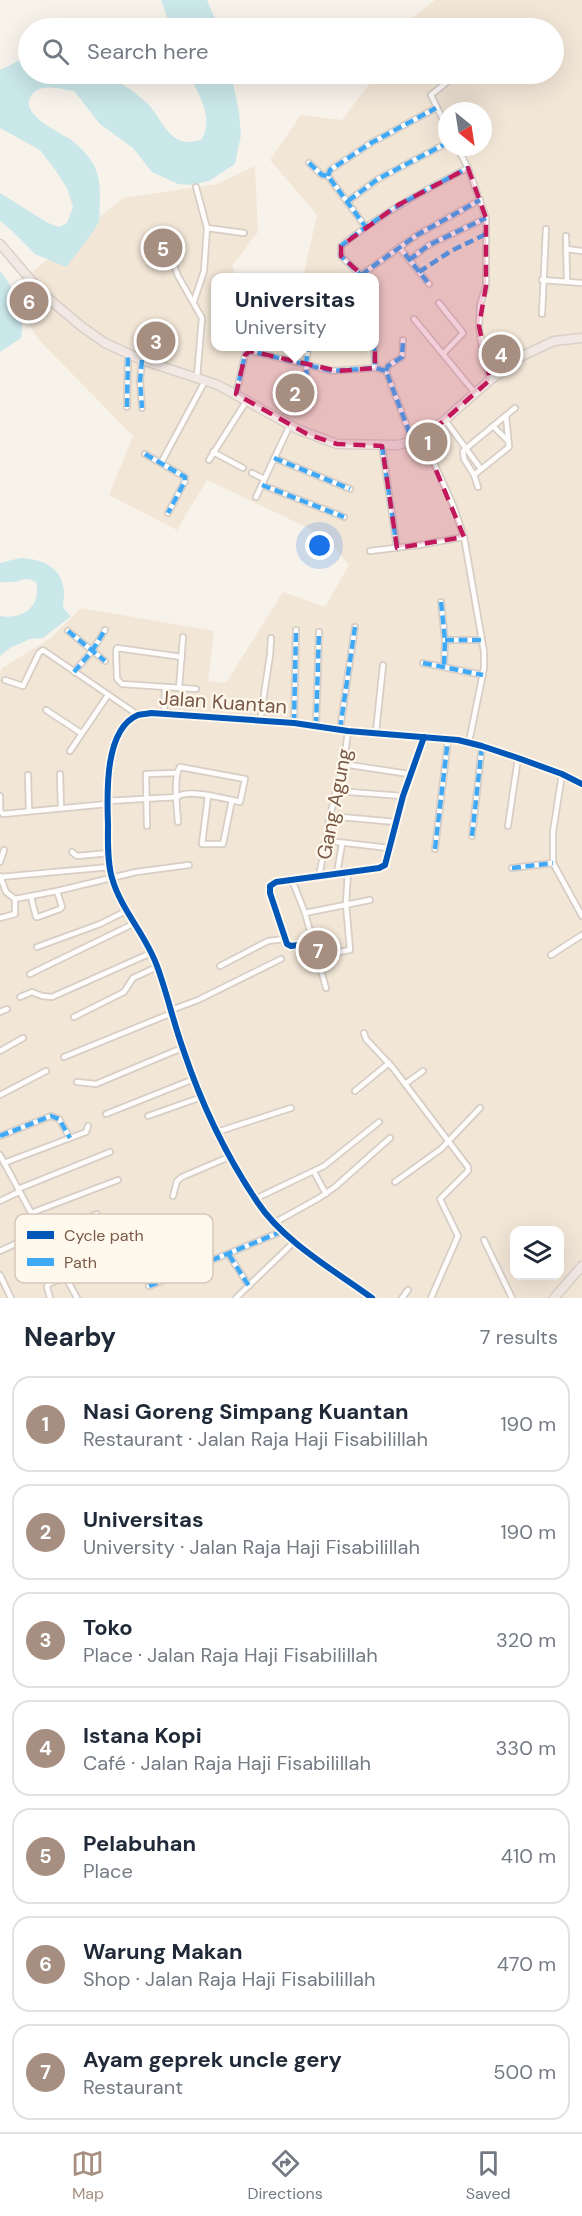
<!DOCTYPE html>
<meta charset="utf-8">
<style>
:root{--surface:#fff;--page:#f2f2f3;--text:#1f2937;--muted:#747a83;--line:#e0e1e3;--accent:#a68f80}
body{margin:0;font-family:"DM Sans",sans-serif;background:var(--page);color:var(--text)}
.controls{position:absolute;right:18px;bottom:18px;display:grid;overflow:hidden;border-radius:12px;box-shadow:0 6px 24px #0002}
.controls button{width:54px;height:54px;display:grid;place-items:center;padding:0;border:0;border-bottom:2px solid var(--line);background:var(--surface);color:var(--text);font:30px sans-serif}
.compass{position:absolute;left:438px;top:102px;width:54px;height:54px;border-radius:50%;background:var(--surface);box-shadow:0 6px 24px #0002;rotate:150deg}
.you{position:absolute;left:320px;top:546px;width:21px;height:21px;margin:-15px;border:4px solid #fff;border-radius:50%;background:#1a73e8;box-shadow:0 0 0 9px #1a73e833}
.badge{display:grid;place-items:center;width:39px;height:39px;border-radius:50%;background:var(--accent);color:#fff;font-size:20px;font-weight:700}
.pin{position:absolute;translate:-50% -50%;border:3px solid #fff;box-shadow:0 2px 6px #0006}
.popup{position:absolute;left:211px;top:273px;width:168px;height:78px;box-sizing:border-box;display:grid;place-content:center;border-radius:12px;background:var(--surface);filter:drop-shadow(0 2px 4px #0005);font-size:20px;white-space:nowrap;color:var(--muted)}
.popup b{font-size:22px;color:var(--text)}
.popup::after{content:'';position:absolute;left:50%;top:100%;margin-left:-12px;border:12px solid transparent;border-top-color:var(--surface)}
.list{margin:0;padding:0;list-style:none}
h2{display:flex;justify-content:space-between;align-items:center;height:78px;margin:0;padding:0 24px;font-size:26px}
h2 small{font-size:20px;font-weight:400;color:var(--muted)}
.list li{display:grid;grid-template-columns:39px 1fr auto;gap:18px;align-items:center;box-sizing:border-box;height:96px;margin:0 12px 12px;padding:0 12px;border:2px solid var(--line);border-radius:18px}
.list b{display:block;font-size:22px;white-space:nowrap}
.list p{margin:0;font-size:20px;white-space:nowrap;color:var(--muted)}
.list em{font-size:20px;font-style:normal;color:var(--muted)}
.icon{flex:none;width:33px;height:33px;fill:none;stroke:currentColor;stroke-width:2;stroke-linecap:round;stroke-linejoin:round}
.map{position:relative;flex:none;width:582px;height:1298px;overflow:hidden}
.search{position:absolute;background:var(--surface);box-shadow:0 6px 24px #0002;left:18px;right:18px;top:18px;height:66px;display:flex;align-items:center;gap:15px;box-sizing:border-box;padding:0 21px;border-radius:33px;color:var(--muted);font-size:22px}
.sheet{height:834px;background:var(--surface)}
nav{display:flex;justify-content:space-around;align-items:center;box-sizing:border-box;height:84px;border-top:2px solid var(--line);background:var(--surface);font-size:16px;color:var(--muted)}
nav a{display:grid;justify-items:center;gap:3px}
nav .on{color:var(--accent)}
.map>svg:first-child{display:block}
.residential{fill:#f2e6d7;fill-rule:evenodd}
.water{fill:#cae7ea}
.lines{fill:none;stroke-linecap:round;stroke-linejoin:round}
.street-casing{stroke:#d7cec6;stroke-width:8}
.secondary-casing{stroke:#d8cec6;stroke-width:10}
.highway-casing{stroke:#dad0c8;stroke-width:11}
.street{stroke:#fefdfc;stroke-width:4.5}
.secondary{stroke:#fefdfc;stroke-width:7}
.highway{stroke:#f2e9e4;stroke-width:8}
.quiet{stroke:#3fa9f5;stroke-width:4.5;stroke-dasharray:9 4.5;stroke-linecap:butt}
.cycleway-casing{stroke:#fff8ec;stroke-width:10}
.cycleway{stroke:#0057b8;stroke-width:6}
.marked{fill:#c2185b;fill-opacity:0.2;stroke:#c2185b;stroke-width:4.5;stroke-dasharray:12 8;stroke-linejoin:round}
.labels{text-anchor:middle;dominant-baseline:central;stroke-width:4.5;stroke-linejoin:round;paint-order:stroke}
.street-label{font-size:20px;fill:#7a5947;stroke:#fff8ec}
.key{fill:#fff8ec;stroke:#d7c8ba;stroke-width:1.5}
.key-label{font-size:16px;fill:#7a5947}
</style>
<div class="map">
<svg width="582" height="1298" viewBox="0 0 582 1298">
<rect width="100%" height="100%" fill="#f8f3ea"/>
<!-- residential -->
<path class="residential" d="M435,0h147v1298h-582v-626l2,-4 49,-30 30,-30 133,23 -6,50 18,2 57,-91 42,15 24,-42 -24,-29 -118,-56 -30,50 -68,-35 24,-59 -95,-97 -29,-48 114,-93 94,-14 38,-18 3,66 -26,34 4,11 -20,1v68h158v-68l-71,-1 14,-62 -47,-55 31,-45 41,5 35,-46h177v-46h-151l4,-6zM447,111h36v36h-36zM514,1230h46v46h-46z"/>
<!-- water -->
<g class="water">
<polygon points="161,0 207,0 219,28 171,28"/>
<path d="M28,56v18h74c17,7 34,18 47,31 9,10 17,29 30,35 7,4 15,1 22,0 14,-22 -3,-46 -12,-66h42l8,38 2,23 -6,29 -26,17 -17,4 -14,-1 -26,-12 -19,-24 -33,-24 -26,-33c-13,-2 -35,-9 -43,5 -12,18 28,36 39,43 7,5 15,13 20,20 10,14 10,27 10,44 -1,5 0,13 -1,18 -4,11 -25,35 -33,46l-31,-13 -24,-24 -11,-9v-28l48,30 11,4 8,-4 6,-16 -6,-19 -11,-17 -16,-21 -40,-22v-58z"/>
<path d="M0,271c16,20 25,42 21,67l-21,14z"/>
<path d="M20,558c21,1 42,8 44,33 1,14 -6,13 7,25l-28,22 -13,1 -20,9 -10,8v-40c23,4 42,-10 36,-34 -11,-7 -15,0 -25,0 -4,1 -7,0 -11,0v-19z"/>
</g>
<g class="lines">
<defs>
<g id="street">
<polyline points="447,128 431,95 457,74"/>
<polyline points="457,147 468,168 486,218 486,286 480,305 479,326 481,342 490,380"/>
<polyline points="309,163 322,175 328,176 365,226"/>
<polyline points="328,176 330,170 371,143 436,108"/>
<polyline points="348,201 378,179 447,143"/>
<polyline points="207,228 244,233"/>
<polyline points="566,236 567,282"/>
<polyline points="164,237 178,276 202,318 197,377"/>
<polyline points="399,247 429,284"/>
<polyline points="566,249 582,251"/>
<polyline points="409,260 429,245 486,218"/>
<polyline points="361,275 417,235 480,200"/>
<path d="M364,278l-23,-22v-10c39,-32 82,-55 127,-78"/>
<polyline points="542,280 582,283"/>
<polyline points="194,301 204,271 207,228 196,187"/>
<polyline points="439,303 463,333 443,354"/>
<polyline points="542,314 546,229"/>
<polyline points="414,319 475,393"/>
<polyline points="374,342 375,368"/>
<polyline points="142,360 140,381 142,408"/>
<polyline points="386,371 388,366 402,357 403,340"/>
<polyline points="308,392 306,365 308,346"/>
<polyline points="236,394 245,355 250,351 332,371 375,368 386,371 413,442"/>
<polyline points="127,407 128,354"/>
<polyline points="445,420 481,469"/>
<polyline points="493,426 508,441"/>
<polyline points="423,439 453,505 464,537 484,652 484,668 469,742"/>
<polyline points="382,446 397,548"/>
<polyline points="213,452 243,468"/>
<polyline points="145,454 185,477 185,481 168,513"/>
<polyline points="274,458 350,489"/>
<polyline points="209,460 247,400"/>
<polyline points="161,463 205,381"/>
<polyline points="252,473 264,479"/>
<polyline points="474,475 464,459 463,451 515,408"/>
<polyline points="262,485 344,517"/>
<polyline points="478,487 474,475 509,447 506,416"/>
<polyline points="256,497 290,425"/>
<polyline points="370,551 419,545 464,537"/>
<polyline points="441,602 445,640 444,667"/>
<polyline points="68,631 105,661"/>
<polyline points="445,640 482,640"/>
<polyline points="182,657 117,648 116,651 117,679 122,684 196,689"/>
<polyline points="423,663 483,675"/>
<polyline points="74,672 92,651 105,630"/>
<polyline points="5,680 23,686 39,653 43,650 138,715"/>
<polyline points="179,688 183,637"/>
<polyline points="46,710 81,733"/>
<polyline points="164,713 165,688"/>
<polyline points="260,721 270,655 271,638"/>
<polyline points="294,723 296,630"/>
<polyline points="316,726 319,632"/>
<polyline points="340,729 355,627"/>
<polyline points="376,732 383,665"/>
<polyline points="70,751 108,695"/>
<polyline points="343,764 409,774"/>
<polyline points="60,774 61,808"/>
<polyline points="562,774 553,832 553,863 582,916"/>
<polyline points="28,775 29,811"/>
<polyline points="336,791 403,796"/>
<polyline points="0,796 0,811 3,814 107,804"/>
<polyline points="208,796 202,844 223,844 232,800"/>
<path d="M107,801l70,-4c11,-9 49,2 63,5l5,-23 -65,-12c-7,9 -3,42 -2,55"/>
<polyline points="330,816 396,822"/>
<polyline points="147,826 146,774 177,773"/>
<polyline points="508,826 518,758"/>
<polyline points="472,836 482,746"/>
<polyline points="337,842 389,848"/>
<polyline points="435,849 448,739"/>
<polyline points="72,852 77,856 109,853"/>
<polyline points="0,862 4,850"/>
<polyline points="512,868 553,863"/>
<polyline points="337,873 342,844"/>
<polyline points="0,876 6,892 15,899 57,891 136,872 189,865"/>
<polyline points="0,877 110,867"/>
<polyline points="319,877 330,816 345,754 348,731"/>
<polyline points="292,880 305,913 326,988"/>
<polyline points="31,897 36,917 38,917 60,909 62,907 57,891"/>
<polyline points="305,913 370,900"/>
<polyline points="0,918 15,914 15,899"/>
<polyline points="313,943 291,946 287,944 270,893 270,886 276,882 379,868 385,865 403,796 424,737"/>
<polyline points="37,947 100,924 126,911"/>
<polyline points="551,955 582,935"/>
<polyline points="317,956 350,950 346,904 348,871"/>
<polyline points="220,966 268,941 285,939"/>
<polyline points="30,974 133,924"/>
<polyline points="20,997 32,992 42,996 52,997 151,953"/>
<polyline points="171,1010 198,1000 281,959"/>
<polyline points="0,1012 7,1009"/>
<polyline points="74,1017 124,992 133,978 157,967"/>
<polyline points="364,1033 366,1039 393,1068 468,1167 468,1171 440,1199 458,1236 431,1298"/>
<polyline points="0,1051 23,1038"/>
<polyline points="64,1057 172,1013"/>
<polyline points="77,1082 96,1084 182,1048"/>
<polyline points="405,1084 423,1071"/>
<polyline points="355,1091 389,1063"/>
<polyline points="0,1095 46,1071"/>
<polyline points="106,1114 194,1079"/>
<polyline points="148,1116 202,1097"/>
<polyline points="217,1132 291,1108"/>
<polyline points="0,1136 51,1116 59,1119 70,1138"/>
<polyline points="0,1155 77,1298"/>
<polyline points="4,1163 86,1132 88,1126"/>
<polyline points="314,1172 326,1194"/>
<polyline points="395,1182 441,1149 480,1108"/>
<polyline points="18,1189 110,1152"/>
<polyline points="173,1196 177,1181 182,1177 229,1157"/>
<polyline points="255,1199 324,1166 379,1122"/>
<polyline points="0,1201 19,1192"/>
<polyline points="31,1213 118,1180"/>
<polyline points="274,1223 319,1198 335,1187 390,1138"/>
<polyline points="45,1235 97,1214"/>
<polyline points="484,1240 512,1298"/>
<polyline points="0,1251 43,1231"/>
<polyline points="229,1255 249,1286"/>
<polyline points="59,1262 95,1250"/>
<polyline points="0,1275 11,1298"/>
<polyline points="149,1286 283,1231"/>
<polyline points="50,1298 47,1287 48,1284 67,1277"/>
<polyline points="236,1298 295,1241"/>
<polyline points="402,1298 408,1290"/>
</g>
<path id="secondary" d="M372,1298c-37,-27 -89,-57 -114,-95 -32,-47 -57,-100 -75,-154 -10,-28 -16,-56 -26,-83 -11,-31 -36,-56 -45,-88 -5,-17 -4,-37 -4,-54 -1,-29 -4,-95 30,-109 4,-1 9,-1 13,-2l143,10 54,8 110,9 24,6 36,12 44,16 20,10"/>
<g id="highway">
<polyline points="0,244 42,293 81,326 105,343 142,360 218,385 297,429 337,444 397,445 423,439 490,380 522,356 554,341 582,338"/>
<polyline points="554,1298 582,1266"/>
</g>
</defs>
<!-- street casing -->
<use href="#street" class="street-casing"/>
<!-- secondary casing -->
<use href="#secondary" class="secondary-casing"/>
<!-- highway casing -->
<use href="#highway" class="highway-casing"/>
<!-- street -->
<use href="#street" class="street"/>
<!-- secondary -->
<use href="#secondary" class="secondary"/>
<!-- highway -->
<use href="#highway" class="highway"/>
<!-- quiet -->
<g class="quiet">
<polyline points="309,163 322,175 328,176 365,226"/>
<polyline points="328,176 330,170 371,143 436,108"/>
<polyline points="348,201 378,179 447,143"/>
<polyline points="405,254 429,284"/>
<polyline points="409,260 429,245 486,218"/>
<polyline points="419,272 451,251 486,234"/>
<polyline points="361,275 417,235 480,200"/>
<path d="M364,278l-23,-22v-10c39,-32 82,-55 127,-78"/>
<polyline points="374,342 375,368"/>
<polyline points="142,360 140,381 142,408"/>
<polyline points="386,371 388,366 402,357 403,340"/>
<polyline points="308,392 306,365 308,346"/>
<polyline points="236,394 245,355 250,351 332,371 375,368 386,371 413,442"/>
<polyline points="127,407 128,354"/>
<polyline points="382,446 397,548"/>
<polyline points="145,454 185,477 185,481 168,513"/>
<polyline points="274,458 350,489"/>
<polyline points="262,485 344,517"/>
<polyline points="441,602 445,640 444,667"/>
<polyline points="68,631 105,661"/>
<polyline points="445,640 482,640"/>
<polyline points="423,663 483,675"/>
<polyline points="74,672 92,651 105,630"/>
<polyline points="294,723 296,630"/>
<polyline points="316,726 319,632"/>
<polyline points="340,729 355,627"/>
<polyline points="472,836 482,746"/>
<polyline points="435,849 448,739"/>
<polyline points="512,868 553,863"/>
<polyline points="0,1136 51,1116 59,1119 70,1138"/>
<polyline points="229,1255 249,1286"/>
<polyline points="149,1286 283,1231"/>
</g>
<defs>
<g id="cycleway">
<polyline points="313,943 291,946 287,944 270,893 270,886 276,882 379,868 385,865 403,796 424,737"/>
<path d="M372,1298c-37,-27 -89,-57 -114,-95 -32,-47 -57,-100 -75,-154 -10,-28 -16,-56 -26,-83 -11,-31 -36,-56 -45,-88 -5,-17 -4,-37 -4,-54 -1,-29 -4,-95 30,-109 4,-1 9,-1 13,-2l143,10 54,8 110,9 24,6 36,12 44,16 20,10"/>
</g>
</defs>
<!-- cycleway casing -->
<use href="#cycleway" class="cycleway-casing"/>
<!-- cycleway -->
<use href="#cycleway" class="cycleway"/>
</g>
<!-- marked area -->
<path class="marked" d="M468,168l18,50v68l-7,40 11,54 -67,59 41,98 -67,11 -15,-102 -45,-2 -30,-10 -71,-40 9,-39 5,-4 88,20 37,-3 -1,-82 -33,-30v-10l57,-41z"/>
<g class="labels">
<!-- street labels -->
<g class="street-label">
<text transform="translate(223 702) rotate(4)">Jalan Kuantan</text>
<text transform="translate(334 804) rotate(-79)">Gang Agung</text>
</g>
</g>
<!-- legend -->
<rect x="15" y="1214" width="198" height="69" rx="9" class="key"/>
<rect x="27" y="1231" width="27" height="8" fill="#0057b8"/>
<rect x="27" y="1258" width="27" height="8" fill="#3fa9f5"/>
<g class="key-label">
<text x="64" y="1241">Cycle path</text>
<text x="64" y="1268">Path</text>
</g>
</svg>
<div class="controls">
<button><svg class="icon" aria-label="layers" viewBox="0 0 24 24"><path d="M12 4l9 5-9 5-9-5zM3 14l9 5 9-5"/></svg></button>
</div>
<svg class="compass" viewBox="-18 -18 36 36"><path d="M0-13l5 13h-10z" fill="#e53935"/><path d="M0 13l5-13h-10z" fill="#747a83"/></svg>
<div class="you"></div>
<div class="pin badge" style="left:428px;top:442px">1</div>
<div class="pin badge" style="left:295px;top:393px">2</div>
<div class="popup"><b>Universitas</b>University</div>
<div class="pin badge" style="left:156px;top:341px">3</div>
<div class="pin badge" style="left:501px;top:354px">4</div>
<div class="pin badge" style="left:163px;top:248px">5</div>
<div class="pin badge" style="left:29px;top:301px">6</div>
<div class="pin badge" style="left:318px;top:950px">7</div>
<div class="search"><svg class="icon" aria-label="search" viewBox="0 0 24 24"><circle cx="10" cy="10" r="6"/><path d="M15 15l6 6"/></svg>Search here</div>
</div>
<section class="sheet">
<h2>Nearby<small>7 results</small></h2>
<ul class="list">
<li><span class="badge">1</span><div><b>Nasi Goreng Simpang Kuantan</b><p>Restaurant · Jalan Raja Haji Fisabilillah</p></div><em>190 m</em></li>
<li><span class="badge">2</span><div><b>Universitas</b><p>University · Jalan Raja Haji Fisabilillah</p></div><em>190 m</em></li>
<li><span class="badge">3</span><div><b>Toko</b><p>Place · Jalan Raja Haji Fisabilillah</p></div><em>320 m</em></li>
<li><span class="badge">4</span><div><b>Istana Kopi</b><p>Café · Jalan Raja Haji Fisabilillah</p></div><em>330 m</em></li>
<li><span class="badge">5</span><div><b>Pelabuhan</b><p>Place</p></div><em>410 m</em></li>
<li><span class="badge">6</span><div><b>Warung Makan</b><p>Shop · Jalan Raja Haji Fisabilillah</p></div><em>470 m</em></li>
<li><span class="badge">7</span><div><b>Ayam geprek uncle gery</b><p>Restaurant</p></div><em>500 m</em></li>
</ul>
</section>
<nav>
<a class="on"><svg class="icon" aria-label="map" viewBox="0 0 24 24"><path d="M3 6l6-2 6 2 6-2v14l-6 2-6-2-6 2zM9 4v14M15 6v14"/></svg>Map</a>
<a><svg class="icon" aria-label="directions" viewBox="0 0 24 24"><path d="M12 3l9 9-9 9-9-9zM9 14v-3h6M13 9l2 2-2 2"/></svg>Directions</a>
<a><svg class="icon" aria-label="saved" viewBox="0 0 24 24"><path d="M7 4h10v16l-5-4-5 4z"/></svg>Saved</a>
</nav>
